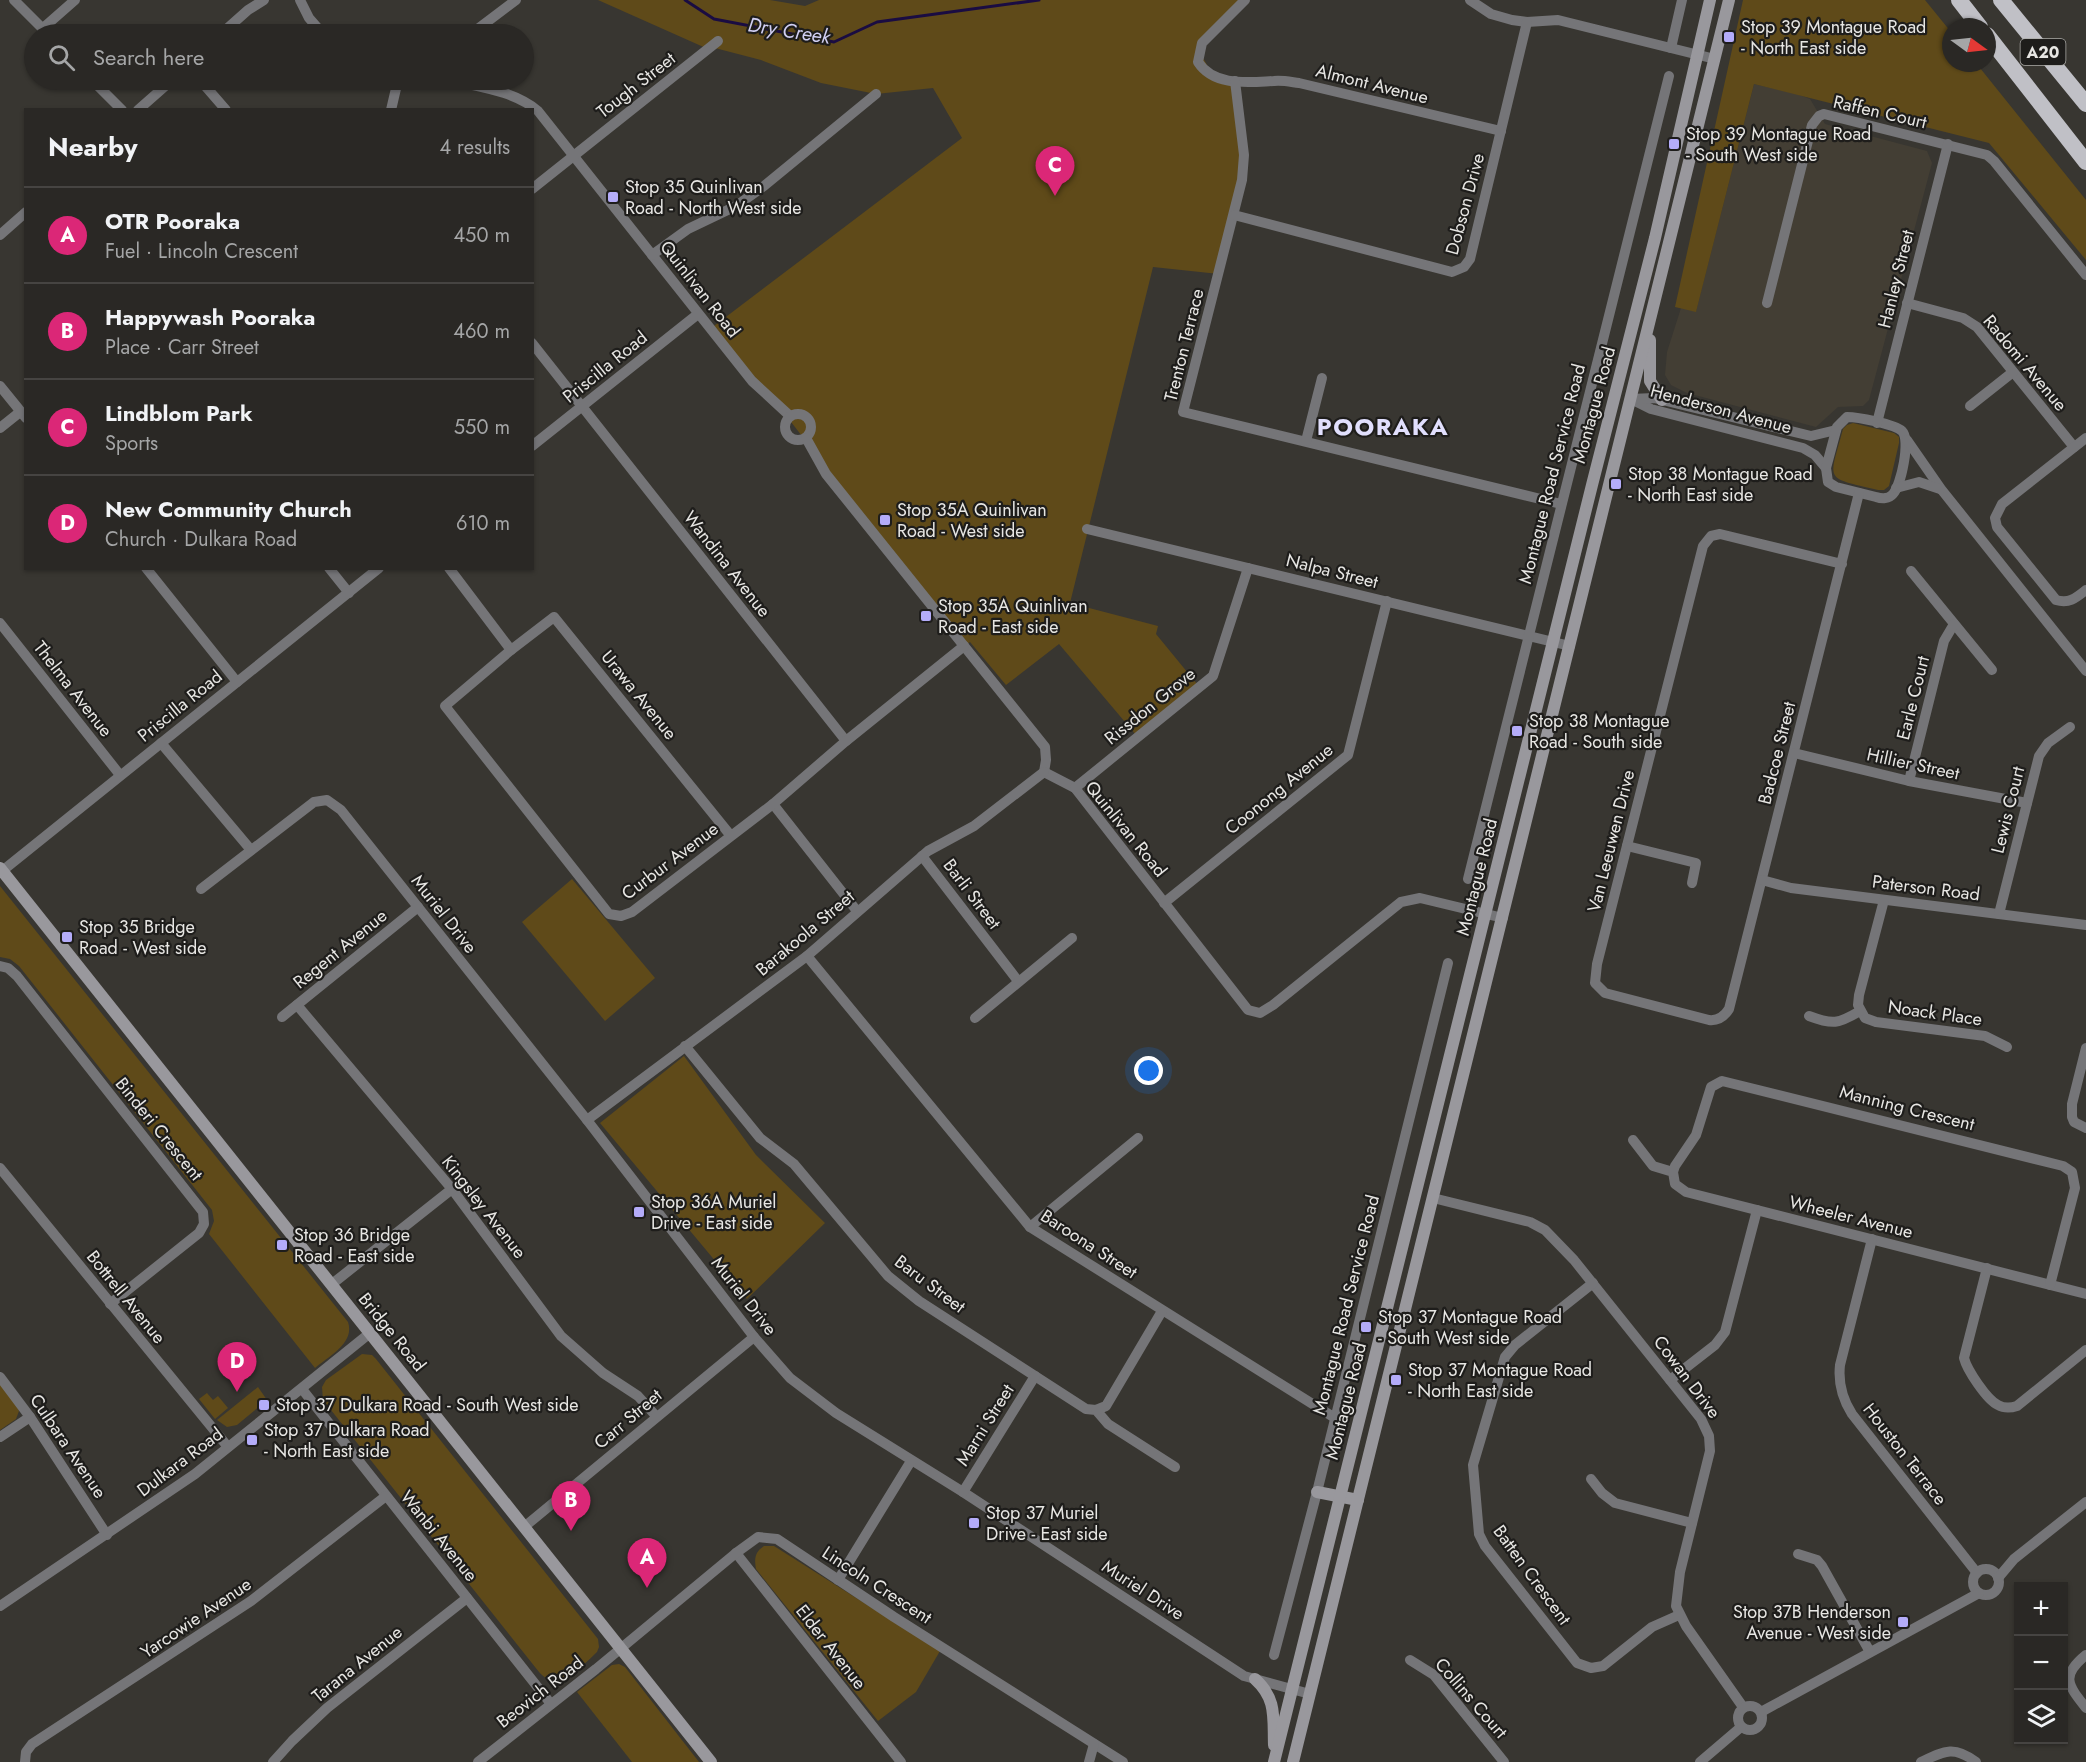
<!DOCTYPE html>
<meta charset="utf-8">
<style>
:root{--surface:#2a2825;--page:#363432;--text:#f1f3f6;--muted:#a5a6a7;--line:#464442;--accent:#db2777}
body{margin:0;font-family:Jost,sans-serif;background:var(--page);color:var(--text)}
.controls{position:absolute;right:18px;bottom:18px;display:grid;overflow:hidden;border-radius:0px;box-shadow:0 2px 4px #0004}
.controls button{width:54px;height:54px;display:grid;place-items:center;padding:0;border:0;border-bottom:2px solid var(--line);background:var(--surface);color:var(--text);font:30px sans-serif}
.compass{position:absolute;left:1942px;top:18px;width:54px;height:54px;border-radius:50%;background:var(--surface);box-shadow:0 2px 4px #0004;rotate:105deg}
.you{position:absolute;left:1149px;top:1071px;width:21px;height:21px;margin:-15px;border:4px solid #fff;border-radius:50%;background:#1a73e8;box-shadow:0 0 0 9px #1a73e833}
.badge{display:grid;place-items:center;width:39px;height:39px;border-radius:50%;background:var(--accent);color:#fff;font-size:20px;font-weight:700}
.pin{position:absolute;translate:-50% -50px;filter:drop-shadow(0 2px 3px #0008)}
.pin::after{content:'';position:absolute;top:32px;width:21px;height:18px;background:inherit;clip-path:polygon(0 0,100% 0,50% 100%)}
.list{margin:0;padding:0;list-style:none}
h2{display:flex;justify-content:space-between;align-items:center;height:78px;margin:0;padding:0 24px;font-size:26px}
h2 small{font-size:20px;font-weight:400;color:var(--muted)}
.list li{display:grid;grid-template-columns:39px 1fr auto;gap:18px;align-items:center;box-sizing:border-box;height:96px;padding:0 24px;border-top:2px solid var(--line)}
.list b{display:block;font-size:22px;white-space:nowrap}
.list p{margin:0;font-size:20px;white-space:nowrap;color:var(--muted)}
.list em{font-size:20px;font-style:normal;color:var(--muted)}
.icon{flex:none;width:33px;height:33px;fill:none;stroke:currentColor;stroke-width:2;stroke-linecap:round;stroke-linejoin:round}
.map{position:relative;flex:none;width:2086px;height:1762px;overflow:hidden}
.search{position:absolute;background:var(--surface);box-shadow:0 2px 4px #0004;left:24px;top:24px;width:510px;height:66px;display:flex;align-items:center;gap:15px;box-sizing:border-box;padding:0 21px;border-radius:33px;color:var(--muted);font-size:22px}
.panel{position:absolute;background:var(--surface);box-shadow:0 2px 4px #0004;left:24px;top:108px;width:510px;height:462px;border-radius:0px}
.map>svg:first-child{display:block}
.built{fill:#433e34}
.green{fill:#5f4a19}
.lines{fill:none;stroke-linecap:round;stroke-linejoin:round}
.stream{stroke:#1a0c42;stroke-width:3}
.minor{stroke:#757578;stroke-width:10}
.secondary{stroke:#99989d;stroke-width:12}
.trunk{stroke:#c0c0c6;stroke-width:16}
.poi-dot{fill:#b4acf9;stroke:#1e1d1b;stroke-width:2}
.labels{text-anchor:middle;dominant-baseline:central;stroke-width:4.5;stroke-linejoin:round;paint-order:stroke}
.shield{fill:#1e1d1b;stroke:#abaaa7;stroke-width:1.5}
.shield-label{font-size:16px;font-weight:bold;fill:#e7e6e3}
.poi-label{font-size:18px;fill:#e7e6e3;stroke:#1e1d1b;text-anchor:start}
.street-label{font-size:18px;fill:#e7e6e3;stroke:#1e1d1b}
.water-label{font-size:20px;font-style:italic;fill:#d1cff3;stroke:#1e1d1b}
.district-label{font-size:24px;font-weight:bold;letter-spacing:1.5px;fill:#e1dffd;stroke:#1e1d1b}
</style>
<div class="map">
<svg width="2086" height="1762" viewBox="0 0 2086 1762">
<rect width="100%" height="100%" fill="#383631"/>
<!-- built -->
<polygon class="built" points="1754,84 1797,94 1810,99 1825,124 1927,151 1932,163 1869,400 1863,406 1838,407 1816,427 1687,393 1671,385 1665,375 1667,352 1681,308 1696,311"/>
<!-- green -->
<g class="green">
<polygon points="598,0 770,0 805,6 819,0 1245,0 1199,51 1214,77 1235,81 1242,180 1219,274 1153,267 1070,603 1158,626 1156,634 1197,684 1136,735 1059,644 1006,685 970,642 964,646 788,418 710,329 962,138 933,88 876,94 821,83 761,60 711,47 708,49"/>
<polygon points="1743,0 1925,0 1951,32 1951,63 1976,63 2086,200 2086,260 1989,143 1754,84 1696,312 1675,307"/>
<path d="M1853,423l41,10 5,4v6l-10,43 -5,4h-6c-55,-13 -49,-8 -35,-61l4,-4z"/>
<polygon points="572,879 655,978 605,1021 522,922"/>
<path d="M0,886l348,436c7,21 -19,34 -33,46l-106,-134 5,-13 -2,-11 -193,-244 -9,-7 -10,-2z"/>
<polygon points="684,1056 756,1155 825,1223 747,1299 600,1123"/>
<path d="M362,1354l10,1 4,4 222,280 1,8 -2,5c-15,14 -39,42 -58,20l-216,-272 -1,-13 4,-7z"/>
<polygon points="0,1382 16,1403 19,1411 16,1419 0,1430"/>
<polygon points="258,1387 267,1400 237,1425 227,1427 217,1420"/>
<polygon points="207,1393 213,1400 218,1396 228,1408 215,1419 199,1399"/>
<path d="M764,1546h10l166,105 -24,41 -38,29 -122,-152c-2,-11 -1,-17 8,-23z"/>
<polygon points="619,1664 625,1667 699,1762 632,1762 577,1692 612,1665"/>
</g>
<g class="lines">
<!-- stream -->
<polyline class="stream" points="685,0 714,19 834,42 877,22 1039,0"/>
<!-- minor -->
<g class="minor">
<polyline points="14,0 48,34"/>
<polyline points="300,0 309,18 323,34"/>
<path d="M1245,0l-43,43 -4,19c16,25 51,20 76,19 8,-1 17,1 25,2l202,48"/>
<polyline points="1470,0 1491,14 1512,20 1527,22 1558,20 1715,59"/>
<polyline points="42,29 75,0"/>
<polyline points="221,34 248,10 264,0"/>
<polyline points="471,34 516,0"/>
<polyline points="1671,48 1682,0"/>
<polyline points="92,80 122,110"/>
<polyline points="200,80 226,110"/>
<path d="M450,80c30,7 64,11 88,31l214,270 38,35"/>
<polyline points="1235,81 1244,155 1242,180 1183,412 1561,504"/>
<polyline points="138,110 172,80"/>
<polyline points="391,110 398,80"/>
<polyline points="532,189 718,41"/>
<polyline points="1234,215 1452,272 1464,267 1470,259 1527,22"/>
<polyline points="0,235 26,212"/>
<polyline points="652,255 688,229 736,206 764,186 876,94"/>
<polyline points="1767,303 1812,125 1819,116 1824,114 1987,155 1994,161 2086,275"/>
<polyline points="1907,303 1963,318 1977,327 2074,447"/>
<polyline points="532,343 846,741"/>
<polyline points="0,386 26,418"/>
<polyline points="1631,399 1651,409 1803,448 1815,455 1826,468"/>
<polyline points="1631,399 1654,398 1811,436 1836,430"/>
<polyline points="1970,406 2013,372"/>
<circle cx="798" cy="427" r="13"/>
<path d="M1847,417c11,0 47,7 55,14 9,9 -1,54 -9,63 -4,5 -11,5 -17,3l-40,-10 -8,-5 -2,-14 11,-41z"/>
<polyline points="1877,423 1948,144"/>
<polyline points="0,428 20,412"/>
<polyline points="806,438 826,474 1045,747 1046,760 1044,772"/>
<path d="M2086,438l-84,66 -7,14 2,9 59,73c13,4 20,-2 30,-10"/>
<polyline points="1907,440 1941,489 2086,671"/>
<polyline points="1306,441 1322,378"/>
<polyline points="532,446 698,314"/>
<polyline points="1896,488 1919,482 1940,489"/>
<polyline points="1087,529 1570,646"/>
<path d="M1842,564l-122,-30 -9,2 -8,10 -106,418 -2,19 10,10 104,27c9,1 15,-3 20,-11l130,-516"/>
<polyline points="146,568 237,682"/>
<polyline points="329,568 349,593"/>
<polyline points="449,568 511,650"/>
<polyline points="1911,571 1992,670"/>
<polyline points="0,623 120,775"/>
<polyline points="161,743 251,850"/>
<polyline points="1794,753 1909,781 2027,803"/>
<polyline points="1044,772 1075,788 1248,1010 1260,1013 1273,1005 1401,902 1420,898 1503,918"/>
<polyline points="1909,781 1944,641 1954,624"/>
<polyline points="1075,788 1213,676 1248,568"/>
<polyline points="773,804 857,911"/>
<polyline points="731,836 554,617 511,650 445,706 609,914 621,916 632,912 773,804 846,741 964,646"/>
<polyline points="1627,846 1696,863 1692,883"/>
<polyline points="922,856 1018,981"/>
<polyline points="2,871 379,568"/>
<polyline points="1468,879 1669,76"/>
<polyline points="1762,880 1791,888 2086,925"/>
<polyline points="201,889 314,802 327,800 341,810 587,1120 754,1337 790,1378 836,1413 963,1492 1244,1676 1310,1694"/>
<polyline points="1884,900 1859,995 1858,1005 1865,1018 1876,1022 1985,1036 2007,1047"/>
<polyline points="1164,903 1348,755 1387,601"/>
<polyline points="1999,914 2039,756 2048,743 2070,727"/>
<polyline points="807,956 1030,1227 1335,1418"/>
<polyline points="0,966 8,968 17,976 203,1212 204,1224 199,1233 110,1304"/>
<polyline points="297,1005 452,1189 561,1336 603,1373 638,1396 656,1416"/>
<path d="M1809,1016c24,9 29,8 51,-5"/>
<polyline points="282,1017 418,907"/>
<polyline points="975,1018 1072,938"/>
<polyline points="685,1046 760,1138 794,1164 888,1276 919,1301 1086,1409 1096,1410 1108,1424 1175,1467"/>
<polyline points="2086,1048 2072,1104 2072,1117 2074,1122 2086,1128"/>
<polyline points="587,1120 807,956 928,851 974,826 1044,772"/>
<polyline points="1633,1140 1653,1166 1673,1172 1675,1184 1686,1192 2086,1294"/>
<polyline points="0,1168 228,1447"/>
<polyline points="1673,1172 1675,1166 1696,1135 1711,1087 1722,1081 2063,1166 2072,1172 2075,1188 2050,1285"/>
<polyline points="1433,1198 1530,1222 1545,1230 1574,1260 1701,1419 1709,1436 1710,1451 1680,1572 1676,1606 1686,1626 1743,1707"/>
<polyline points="1030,1227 1138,1138"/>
<path d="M1872,1239l-32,126c-2,18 3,35 12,49l125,159"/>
<path d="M1987,1268l-23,90c3,12 23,42 34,47 7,4 13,3 19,1l69,-56"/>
<polyline points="1593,1283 1515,1345 1505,1357 1473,1465 1479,1534 1485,1546 1577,1663 1591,1668 1603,1666 1652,1627 1679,1615"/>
<polyline points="332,1284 452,1189"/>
<polyline points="0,1377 30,1417 107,1535"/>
<polyline points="1670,1380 1715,1345 1725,1332 1757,1210"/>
<polyline points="302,1389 551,1704"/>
<polyline points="1096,1410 1106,1406 1162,1311"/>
<polyline points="0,1437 30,1417"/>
<polyline points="1591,1479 1602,1493 1615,1503 1692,1523"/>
<polyline points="963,1492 1035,1376"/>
<polyline points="524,1527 754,1337"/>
<polyline points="736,1553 901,1762"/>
<polyline points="1798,1554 1817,1560 1822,1566 1870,1652"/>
<circle cx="1986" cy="1582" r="13"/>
<polyline points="1998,1578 2014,1559 2086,1502"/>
<polyline points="838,1580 911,1461"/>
<polyline points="0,1606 195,1474 370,1333"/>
<polyline points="1274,1655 1317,1492 1448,963"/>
<path d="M2086,1655c-26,21 -18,30 0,53"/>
<polyline points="1410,1660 1434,1675 1504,1762"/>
<circle cx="1750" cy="1718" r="12"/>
<polyline points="1761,1712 1979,1593"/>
<polyline points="25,1762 26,1752 32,1744 251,1601 386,1496"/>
<polyline points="273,1762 292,1741 327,1708 467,1598"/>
<polyline points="478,1762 596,1669 736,1553 758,1537 777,1539 894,1617 1123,1762"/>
<polyline points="1089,1762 1094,1744"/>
<polyline points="1700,1762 1741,1727"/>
<path d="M1921,1762c23,-11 33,-17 55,0"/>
</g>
<!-- secondary -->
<g class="secondary">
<polyline points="1650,340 1650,381 1662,400"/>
<polyline points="0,868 711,1762"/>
<polyline points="1317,1492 1358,1500"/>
<path d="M1255,1679c22,20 18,38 19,66"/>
<polyline points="1274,1762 1592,485 1655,238 1710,0"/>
<polyline points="1293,1762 1729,0"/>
</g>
<!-- trunk -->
<g class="trunk">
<polyline points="1959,0 1980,27"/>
<polyline points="2001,0 2086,104"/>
<polyline points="1987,35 2086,162"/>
</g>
</g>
<!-- markers -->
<g class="poi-dot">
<rect x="1723" y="31" width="12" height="12" rx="3"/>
<rect x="1668" y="138" width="12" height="12" rx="3"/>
<rect x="607" y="191" width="12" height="12" rx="3"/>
<rect x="1610" y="478" width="12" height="12" rx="3"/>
<rect x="879" y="514" width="12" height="12" rx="3"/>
<rect x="920" y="610" width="12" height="12" rx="3"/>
<rect x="1511" y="725" width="12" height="12" rx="3"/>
<rect x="61" y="931" width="12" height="12" rx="3"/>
<rect x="633" y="1206" width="12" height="12" rx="3"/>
<rect x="276" y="1239" width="12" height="12" rx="3"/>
<rect x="1360" y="1321" width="12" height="12" rx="3"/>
<rect x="1390" y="1374" width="12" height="12" rx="3"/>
<rect x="258" y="1399" width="12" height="12" rx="3"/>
<rect x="246" y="1434" width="12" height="12" rx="3"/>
<rect x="968" y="1517" width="12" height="12" rx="3"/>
<rect x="1897" y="1616" width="12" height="12" rx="3"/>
</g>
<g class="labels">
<!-- shield labels -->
<rect class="shield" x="2020.5" y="39" width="45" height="26" rx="4.5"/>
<g class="shield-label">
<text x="2043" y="52">A20</text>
</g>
<!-- poi labels -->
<g class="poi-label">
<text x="1741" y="27">Stop 39 Montague Road<tspan x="1741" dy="21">- North East side</tspan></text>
<text x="1686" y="134">Stop 39 Montague Road<tspan x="1686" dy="21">- South West side</tspan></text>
<text x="625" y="187">Stop 35 Quinlivan<tspan x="625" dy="21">Road - North West side</tspan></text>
<text x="1628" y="474">Stop 38 Montague Road<tspan x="1628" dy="21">- North East side</tspan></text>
<text x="897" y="510">Stop 35A Quinlivan<tspan x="897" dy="21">Road - West side</tspan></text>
<text x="938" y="606">Stop 35A Quinlivan<tspan x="938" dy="21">Road - East side</tspan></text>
<text x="1529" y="721">Stop 38 Montague<tspan x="1529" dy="21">Road - South side</tspan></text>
<text x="79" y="927">Stop 35 Bridge<tspan x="79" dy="21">Road - West side</tspan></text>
<text x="651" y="1202">Stop 36A Muriel<tspan x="651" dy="21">Drive - East side</tspan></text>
<text x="294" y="1235">Stop 36 Bridge<tspan x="294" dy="21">Road - East side</tspan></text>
<text x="1378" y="1317">Stop 37 Montague Road<tspan x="1378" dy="21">- South West side</tspan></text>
<text x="1408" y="1370">Stop 37 Montague Road<tspan x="1408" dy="21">- North East side</tspan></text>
<text x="276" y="1405">Stop 37 Dulkara Road - South West side</text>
<text x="264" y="1430">Stop 37 Dulkara Road<tspan x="264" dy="21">- North East side</tspan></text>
<text x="986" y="1513">Stop 37 Muriel<tspan x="986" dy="21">Drive - East side</tspan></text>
<text x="1891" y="1612" text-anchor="end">Stop 37B Henderson<tspan x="1891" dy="21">Avenue - West side</tspan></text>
</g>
<!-- street labels -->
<g class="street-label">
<text transform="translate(1372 84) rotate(14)">Almont Avenue</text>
<text transform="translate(636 85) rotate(-38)">Tough Street</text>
<text transform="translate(1880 112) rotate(13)">Raffen Court</text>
<text transform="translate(1465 204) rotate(-75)">Dobson Drive</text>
<text transform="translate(1896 279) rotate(-76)">Hanley Street</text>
<text transform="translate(700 289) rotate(52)">Quinlivan Road</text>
<text transform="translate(1184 345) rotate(-76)">Trenton Terrace</text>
<text transform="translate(2025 363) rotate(50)">Radomi Avenue</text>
<text transform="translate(605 367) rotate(-39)">Priscilla Road</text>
<text transform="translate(1594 405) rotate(-75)">Montague Road</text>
<text transform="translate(1721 409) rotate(15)">Henderson Avenue</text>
<text transform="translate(1552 474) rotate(-76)">Montague Road Service Road</text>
<text transform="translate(727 564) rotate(52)">Wandina Avenue</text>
<text transform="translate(1332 571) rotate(14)">Nalpa Street</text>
<text transform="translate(73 689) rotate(52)">Thelma Avenue</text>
<text transform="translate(639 695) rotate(51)">Urawa Avenue</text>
<text transform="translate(1913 698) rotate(-76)">Earle Court</text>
<text transform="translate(180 706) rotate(-39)">Priscilla Road</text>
<text transform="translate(1150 706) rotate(-39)">Rissdon Grove</text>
<text transform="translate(1777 753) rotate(-76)">Badcoe Street</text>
<text transform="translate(1913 764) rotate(12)">Hillier Street</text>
<text transform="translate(1279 789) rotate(-39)">Coonong Avenue</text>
<text transform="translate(2008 810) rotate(-76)">Lewis Court</text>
<text transform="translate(1126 829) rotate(51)">Quinlivan Road</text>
<text transform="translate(1611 841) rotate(-76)">Van Leeuwen Drive</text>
<text transform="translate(670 861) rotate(-37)">Curbur Avenue</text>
<text transform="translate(1477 877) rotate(-76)">Montague Road</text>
<text transform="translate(1926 888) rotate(7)">Paterson Road</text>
<text transform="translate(972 894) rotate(53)">Barli Street</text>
<text transform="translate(444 914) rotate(52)">Muriel Drive</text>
<text transform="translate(805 933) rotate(-40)">Barakoola Street</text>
<text transform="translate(340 949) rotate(-39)">Regent Avenue</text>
<text transform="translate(1935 1013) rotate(8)">Noack Place</text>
<text transform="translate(1907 1108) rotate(14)">Manning Crescent</text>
<text transform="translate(159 1129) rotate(51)">Binderi Crescent</text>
<text transform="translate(484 1207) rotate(52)">Kingsley Avenue</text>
<text transform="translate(1851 1217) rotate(14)">Wheeler Avenue</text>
<text transform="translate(1089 1244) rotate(33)">Baroona Street</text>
<text transform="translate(930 1284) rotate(37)">Baru Street</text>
<text transform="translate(744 1296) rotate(52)">Muriel Drive</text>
<text transform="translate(126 1297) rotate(51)">Bottrell Avenue</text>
<text transform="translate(1346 1305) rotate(-76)">Montague Road Service Road</text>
<text transform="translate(392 1332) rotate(51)">Bridge Road</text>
<text transform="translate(1687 1377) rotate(53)">Cowan Drive</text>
<text transform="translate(1346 1401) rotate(-76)">Montague Road</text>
<text transform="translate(628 1419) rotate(-40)">Carr Street</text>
<text transform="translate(985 1425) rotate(-58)">Marni Street</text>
<text transform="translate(68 1446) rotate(56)">Culbara Avenue</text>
<text transform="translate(1905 1454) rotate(52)">Houston Terrace</text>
<text transform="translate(180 1462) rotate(-37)">Dulkara Road</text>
<text transform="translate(439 1536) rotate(51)">Wanbi Avenue</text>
<text transform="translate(1532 1575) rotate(54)">Batten Crescent</text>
<text transform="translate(877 1585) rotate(33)">Lincoln Crescent</text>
<text transform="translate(1143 1590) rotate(33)">Muriel Drive</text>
<text transform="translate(196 1618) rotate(-34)">Yarcowie Avenue</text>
<text transform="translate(831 1647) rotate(52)">Elder Avenue</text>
<text transform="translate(357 1664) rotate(-39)">Tarana Avenue</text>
<text transform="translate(540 1692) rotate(-38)">Beovich Road</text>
<text transform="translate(1471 1698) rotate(49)">Collins Court</text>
</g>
<!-- water labels -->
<g class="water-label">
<text transform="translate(789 31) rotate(9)">Dry Creek</text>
</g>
<!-- district labels -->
<g class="district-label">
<text x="1383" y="426">POORAKA</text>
</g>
</g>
</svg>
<div class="controls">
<button>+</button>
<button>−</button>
<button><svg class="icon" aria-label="layers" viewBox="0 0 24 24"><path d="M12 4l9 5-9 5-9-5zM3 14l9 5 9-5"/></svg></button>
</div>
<svg class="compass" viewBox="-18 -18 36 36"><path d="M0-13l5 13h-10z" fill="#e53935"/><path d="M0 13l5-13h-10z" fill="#a5a6a7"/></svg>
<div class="you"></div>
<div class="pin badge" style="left:647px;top:1588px">A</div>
<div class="pin badge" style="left:571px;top:1531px">B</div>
<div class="pin badge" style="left:1055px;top:196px">C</div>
<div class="pin badge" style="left:237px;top:1392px">D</div>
<div class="search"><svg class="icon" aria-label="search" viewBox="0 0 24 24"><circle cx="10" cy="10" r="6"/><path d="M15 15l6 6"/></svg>Search here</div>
<section class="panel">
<h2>Nearby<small>4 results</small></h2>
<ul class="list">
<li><span class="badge">A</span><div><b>OTR Pooraka</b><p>Fuel · Lincoln Crescent</p></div><em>450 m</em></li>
<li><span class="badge">B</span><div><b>Happywash Pooraka</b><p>Place · Carr Street</p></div><em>460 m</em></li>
<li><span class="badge">C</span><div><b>Lindblom Park</b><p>Sports</p></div><em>550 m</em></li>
<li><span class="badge">D</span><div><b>New Community Church</b><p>Church · Dulkara Road</p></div><em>610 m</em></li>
</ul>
</section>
</div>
